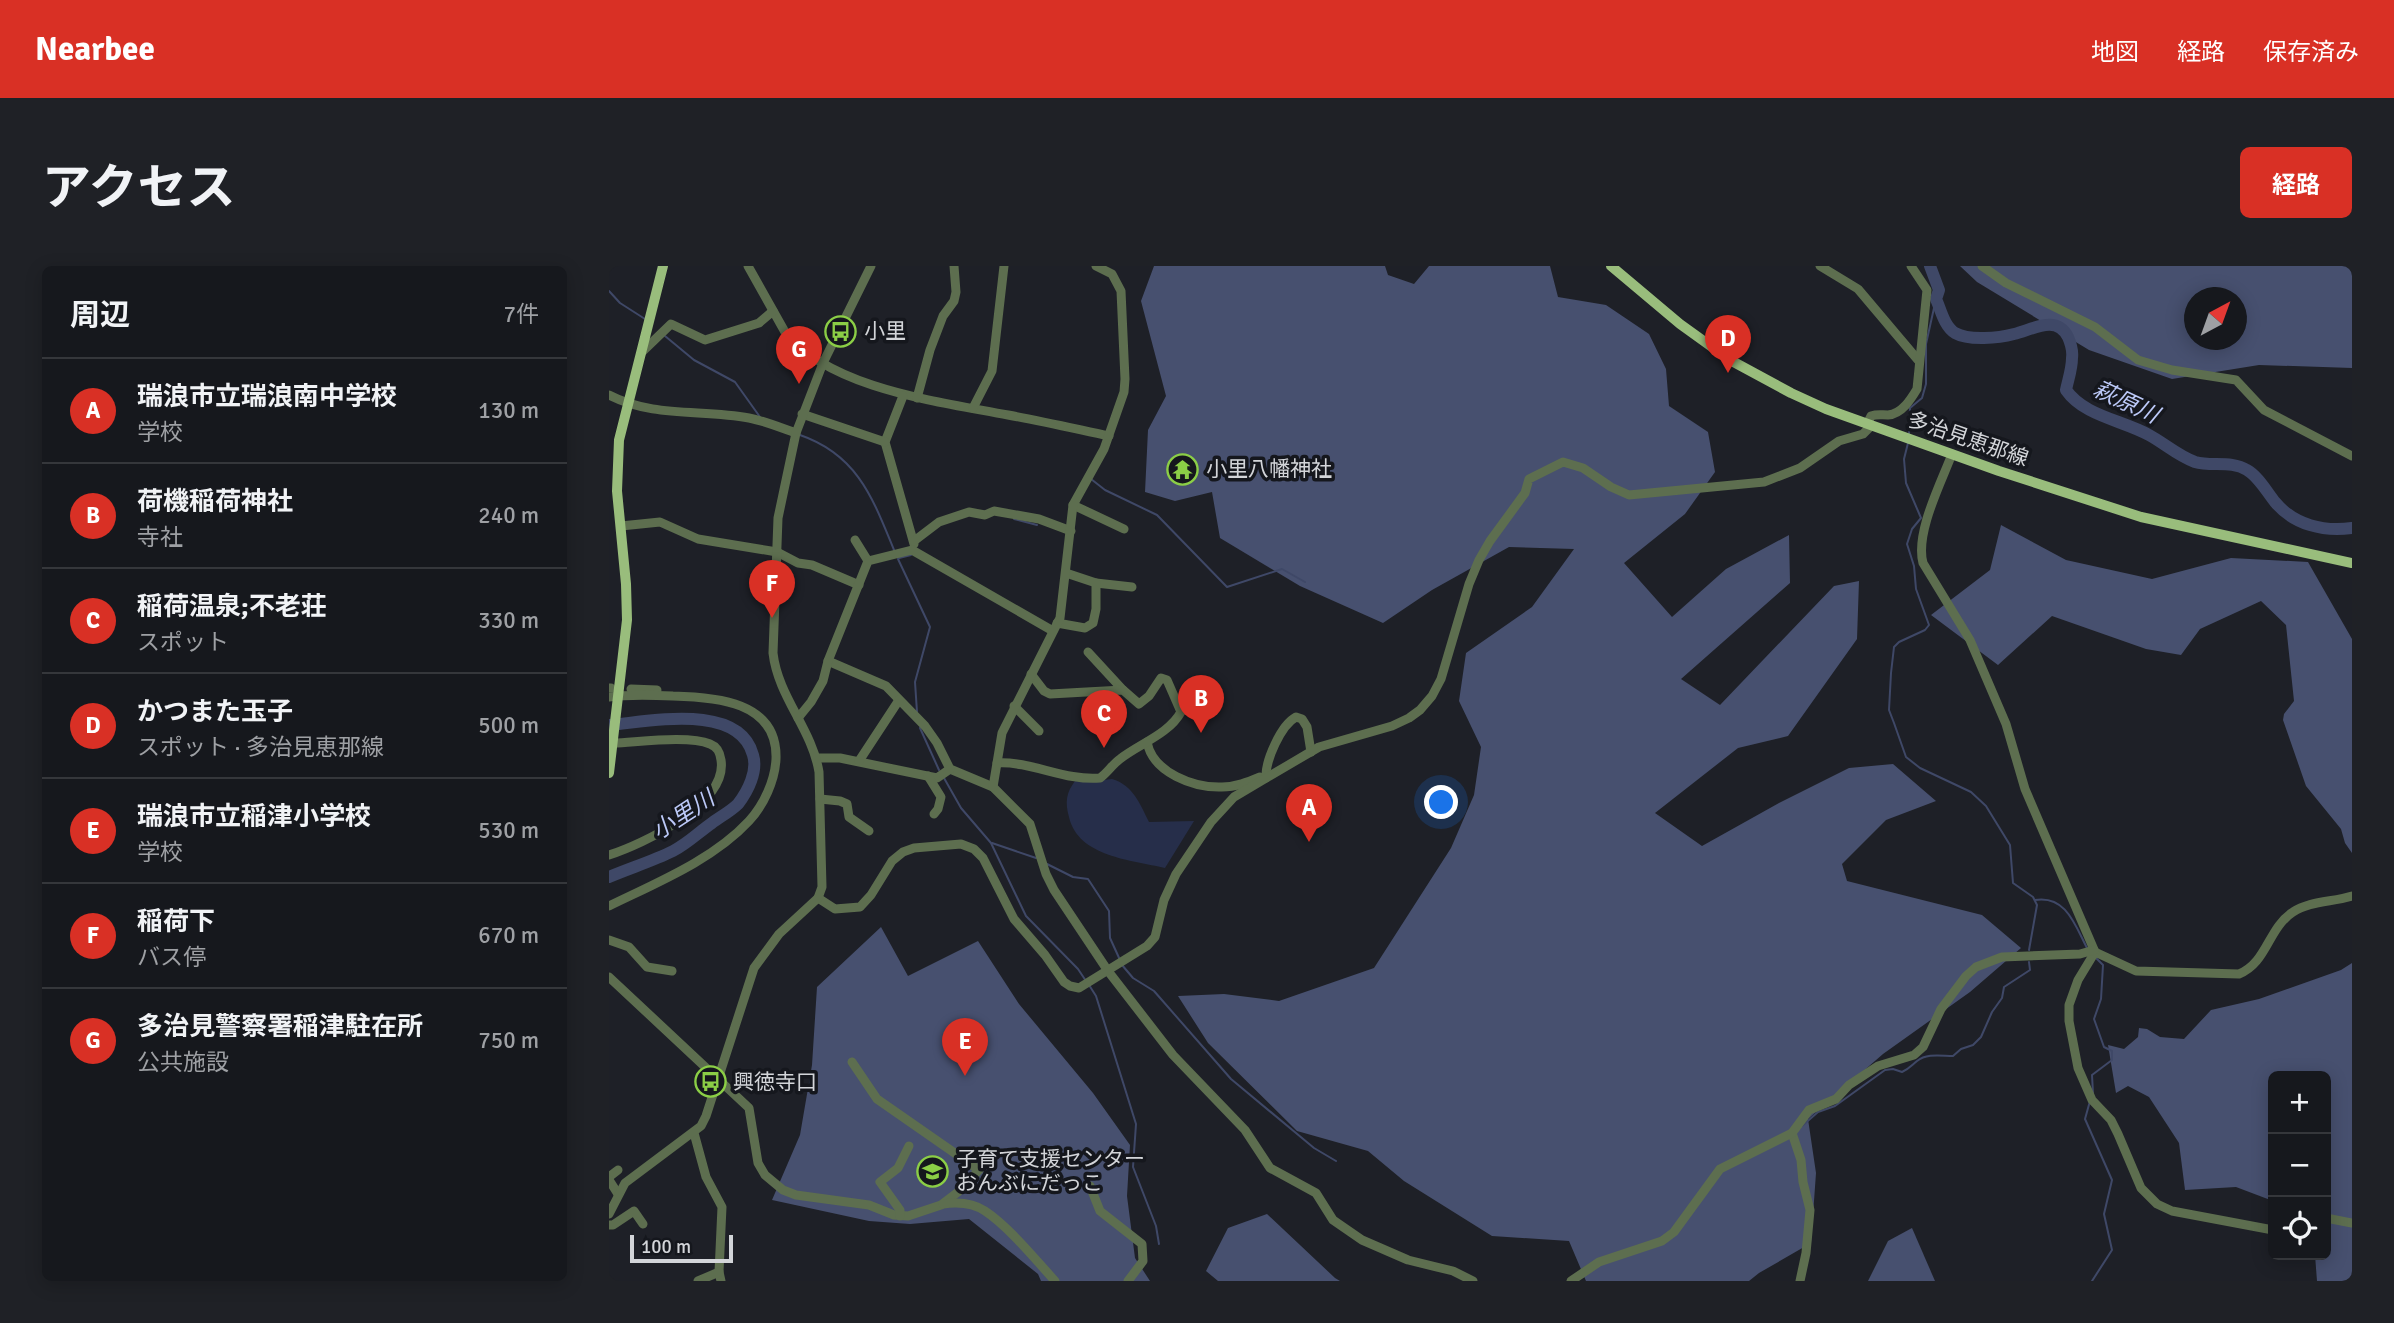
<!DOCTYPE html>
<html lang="ja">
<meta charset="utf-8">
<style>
:root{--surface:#16181d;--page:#1f2126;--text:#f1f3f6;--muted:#9ea0a4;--line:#35373b;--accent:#d93025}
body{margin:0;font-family:Signika,"Noto Sans JP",sans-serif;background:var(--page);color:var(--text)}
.controls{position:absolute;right:21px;bottom:21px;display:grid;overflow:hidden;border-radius:10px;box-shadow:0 4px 18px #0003}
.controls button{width:63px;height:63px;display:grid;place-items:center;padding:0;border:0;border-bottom:2px solid var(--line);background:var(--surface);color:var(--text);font:35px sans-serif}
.compass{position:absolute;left:1575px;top:21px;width:63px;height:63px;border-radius:50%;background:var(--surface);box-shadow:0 4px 18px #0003;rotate:41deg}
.scale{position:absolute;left:21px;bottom:18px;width:103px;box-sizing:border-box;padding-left:7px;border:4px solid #d3d5d9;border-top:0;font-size:19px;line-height:24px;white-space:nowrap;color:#d3d5d9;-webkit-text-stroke:5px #15171d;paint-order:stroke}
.you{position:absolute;left:833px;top:537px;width:24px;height:24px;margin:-18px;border:5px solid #fff;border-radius:50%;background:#1a73e8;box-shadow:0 0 0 10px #1a73e833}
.badge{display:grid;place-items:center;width:46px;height:46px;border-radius:50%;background:var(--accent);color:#fff;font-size:23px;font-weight:700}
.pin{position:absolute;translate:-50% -58px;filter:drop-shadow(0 2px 4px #0008)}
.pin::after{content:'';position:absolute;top:37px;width:24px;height:21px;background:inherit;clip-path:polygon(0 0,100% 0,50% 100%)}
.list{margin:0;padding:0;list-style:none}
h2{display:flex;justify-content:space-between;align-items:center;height:91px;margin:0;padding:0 28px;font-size:30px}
h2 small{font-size:23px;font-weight:400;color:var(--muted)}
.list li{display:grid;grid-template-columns:46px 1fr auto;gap:21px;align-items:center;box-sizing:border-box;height:105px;padding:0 28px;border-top:2px solid var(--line)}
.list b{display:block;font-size:26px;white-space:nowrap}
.list p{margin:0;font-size:23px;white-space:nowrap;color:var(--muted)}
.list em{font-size:23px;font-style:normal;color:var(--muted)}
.icon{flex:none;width:38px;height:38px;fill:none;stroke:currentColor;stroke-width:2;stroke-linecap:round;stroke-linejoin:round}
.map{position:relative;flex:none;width:1743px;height:1015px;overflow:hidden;border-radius:10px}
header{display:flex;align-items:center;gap:42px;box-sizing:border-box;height:98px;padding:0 35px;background:var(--accent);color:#fff}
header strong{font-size:33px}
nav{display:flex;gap:38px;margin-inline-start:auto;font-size:24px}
.intro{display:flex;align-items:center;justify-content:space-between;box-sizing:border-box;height:168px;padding:0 42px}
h1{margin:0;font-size:49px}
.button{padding:18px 32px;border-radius:10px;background:var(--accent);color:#fff;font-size:24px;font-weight:700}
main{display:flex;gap:42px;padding:0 42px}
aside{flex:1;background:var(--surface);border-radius:10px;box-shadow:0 4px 18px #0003}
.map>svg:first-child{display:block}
.green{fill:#262e4a}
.forest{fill:#47506f;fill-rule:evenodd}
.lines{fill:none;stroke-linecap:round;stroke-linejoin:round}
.stream{stroke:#3f4867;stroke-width:2}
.river{stroke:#3f4867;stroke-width:12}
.minor{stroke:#5d6e4f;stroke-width:9}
.major{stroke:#99bd7c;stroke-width:10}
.labels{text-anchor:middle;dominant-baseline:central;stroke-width:7;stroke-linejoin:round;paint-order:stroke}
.poi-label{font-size:21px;fill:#d3d5d9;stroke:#15171d;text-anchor:start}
.street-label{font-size:21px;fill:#d3d5d9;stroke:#15171d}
.water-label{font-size:23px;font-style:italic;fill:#bcc9f8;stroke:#15171d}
</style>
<header>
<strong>Nearbee</strong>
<nav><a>地図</a><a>経路</a><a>保存済み</a></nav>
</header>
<div class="intro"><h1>アクセス</h1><a class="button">経路</a></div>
<main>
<aside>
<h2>周辺<small>7件</small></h2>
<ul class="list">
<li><span class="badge">A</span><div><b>瑞浪市立瑞浪南中学校</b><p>学校</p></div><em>130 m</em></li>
<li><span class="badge">B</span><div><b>荷機稲荷神社</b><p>寺社</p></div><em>240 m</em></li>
<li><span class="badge">C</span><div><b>稲荷温泉;不老荘</b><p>スポット</p></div><em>330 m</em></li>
<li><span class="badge">D</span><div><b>かつまた玉子</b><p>スポット · 多治見恵那線</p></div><em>500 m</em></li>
<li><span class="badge">E</span><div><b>瑞浪市立稲津小学校</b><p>学校</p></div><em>530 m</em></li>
<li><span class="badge">F</span><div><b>稲荷下</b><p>バス停</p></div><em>670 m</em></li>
<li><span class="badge">G</span><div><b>多治見警察署稲津駐在所</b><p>公共施設</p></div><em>750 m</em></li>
</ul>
</aside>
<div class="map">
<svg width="1743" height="1015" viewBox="0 0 1743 1015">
<rect width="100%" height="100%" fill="#1e2027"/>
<!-- green -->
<path class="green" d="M503,513c21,6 28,25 37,43l45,-1 -29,47c-33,-8 -87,-11 -96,-51 -4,-15 -3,-24 6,-36l13,1z"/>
<!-- forest -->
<g class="forest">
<polygon points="545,0 776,0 779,9 805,18 820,0 941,0 949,31 997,39 1040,68 1057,103 1060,140 1099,166 1106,206 1076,248 1015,297 1063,351 1117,303 1180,269 1181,317 1072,413 1111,439 1225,320 1250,315 1248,373 1179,470 1129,482 1046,547 1093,580 1170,537 1240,502 1284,498 1327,535 1277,554 1233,598 1238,615 1373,649 1412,682 1361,726 1274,788 1199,853 1207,907 1202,977 1150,1007 1140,1015 977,1015 960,975 883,970 795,915 759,885 688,865 599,777 569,730 615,728 670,735 765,702 842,582 865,529 872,481 850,435 857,387 923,341 965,283 900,281 823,324 774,357 691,320 611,272 603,226 566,235 536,226 539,164 557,130 532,35"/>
<path d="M1351,0h392v102l-93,-3 -87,14 -83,-29 -112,-68zM1586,32h42v42h-42z"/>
<polygon points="1392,259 1457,294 1543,313 1622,292 1699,296 1743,373 1743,587 1736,577 1732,563 1697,520 1674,454 1675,448 1685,435 1677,359 1652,335 1591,363 1572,389 1537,383 1443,350 1389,399 1322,349 1381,304"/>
<polygon points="272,661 299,710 369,675 410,738 484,827 521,879 518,930 526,992 541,1015 432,1015 429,1008 360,953 301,958 260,955 163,934 191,869 203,799 208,721"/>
<polygon points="1743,697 1743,1015 1708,1015 1706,989 1717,989 1717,810 1664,810 1664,935 1627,921 1576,924 1570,877 1540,831 1519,820 1507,827 1499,779 1515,783 1529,771 1530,762 1538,763 1551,771 1575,773 1602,744 1650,733 1732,704"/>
<polygon points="658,948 726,1012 731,1015 609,1015 597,1005 619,962"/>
<polygon points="1303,962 1326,1015 1259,1015 1279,975"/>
</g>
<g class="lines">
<!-- stream -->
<g class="stream">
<polyline points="0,25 11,37 36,53"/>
<polyline points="56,70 85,94 126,116 151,151"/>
<polyline points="1300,168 1301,142 1313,132 1317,118 1317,78 1327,33"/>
<path d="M191,169c58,20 73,64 94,115"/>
<polyline points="1299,177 1295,193 1297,217 1312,252 1303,263 1298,278 1305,300 1307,323 1320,359 1316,364 1290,376 1285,381 1282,407 1280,444 1285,457 1297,491 1311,502 1362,526 1377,540 1401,579 1404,617 1424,631 1428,639 1420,684"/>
<polyline points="482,213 496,224 548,249 618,321 673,303 696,316"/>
<polyline points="405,253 428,259"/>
<polyline points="290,292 302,289"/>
<polyline points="289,293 321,361 306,416 308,446"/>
<polyline points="311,462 330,504"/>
<polyline points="335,512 352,542 382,577 417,650 469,703 477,715"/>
<polyline points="383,577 427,592"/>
<polyline points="438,598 464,611 479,613 500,645 501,672 511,694"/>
<path d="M1426,634c31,-5 40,25 52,48"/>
<polyline points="513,699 524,712 545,725 622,813 705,882 727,895"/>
<polyline points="480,719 487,730 527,858 524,901 547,960 550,978"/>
<polyline points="1484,827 1483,809 1503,794 1503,785 1495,781 1485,753 1492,733 1494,699 1486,691"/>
<polyline points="1481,835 1476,853 1503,914 1495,948 1503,984 1483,1015"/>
<path d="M1193,860l16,-14 17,-6 50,-36 8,-1 9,3c7,-3 9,-6 15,-11 10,-8 24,-5 36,-5l8,-7 12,-4 8,-8 11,-25 10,-14 2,-11 26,-17 -1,-8"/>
</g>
<!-- river -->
<g class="river">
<path d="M1321,0l9,24 -3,9c5,11 8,27 19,34 14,8 44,5 59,1 18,-4 42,-20 54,3 3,7 5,14 4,21 0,11 -4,22 -6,32 18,26 56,30 83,45 15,8 29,21 46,27 16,5 36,-2 52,8 11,6 20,22 28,32 19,23 49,30 77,26"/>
<path d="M0,459c39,-3 130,-23 144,30 5,16 -5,36 -15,49 -7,7 -18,13 -26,19 -13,9 -25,21 -39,28 -20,10 -43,17 -64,26"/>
</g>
<!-- minor -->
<g class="minor">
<path d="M139,0l37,66c45,57 156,70 223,83 34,6 68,14 101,21"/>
<polyline points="1211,0 1249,23 1309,94"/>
<polyline points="1373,0 1397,17 1486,61 1529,94 1563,104 1627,114 1655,144 1743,190"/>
<polyline points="33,86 62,58 96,74 150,57 164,45"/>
<path d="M0,129c44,23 93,14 140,23 16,3 32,10 47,15"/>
<polyline points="294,130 276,176 305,278"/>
<polyline points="308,132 321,84 334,50 345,35 347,26 345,0"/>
<polyline points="364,142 383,105 395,0"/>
<polyline points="193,148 276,176"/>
<path d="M1258,158l4,-8c6,-2 10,-1 17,-1 14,-1 23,-16 29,-26l10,-99 -16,-24"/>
<path d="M1343,188c-11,29 -37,79 -29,109l47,77 36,84 19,65 70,163 41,19 103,3c28,-11 29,-46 54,-62 16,-11 40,-10 59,-16"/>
<polyline points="464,239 515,263"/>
<polyline points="12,260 51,256 89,273 168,286 189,297 203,299 250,319"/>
<polyline points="246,274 259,295"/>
<polyline points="305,275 330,256 360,246 376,249 385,245 430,253 462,265"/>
<polyline points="487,317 523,321"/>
<polyline points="448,357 476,362 484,357 487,343 487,317 457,307"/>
<polyline points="479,386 514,424"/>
<polyline points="219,395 277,420 316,460 328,477 341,503 384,521 421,558 437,608 445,624 499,705 564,789 636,864 661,902 707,927 724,954 753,974 799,994 844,1005 864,1015"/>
<polyline points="0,422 2,422"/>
<polyline points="22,423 48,424"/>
<path d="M0,431c21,-3 43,-2 64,-1 42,1 105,5 103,63 -1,21 -12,46 -27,62 -36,39 -93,62 -140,85"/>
<polyline points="405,440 430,465"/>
<polyline points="189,452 202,436 214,415 219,395 259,295 303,284 444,365"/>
<path d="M538,476c6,31 47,46 75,45 14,0 26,-5 38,-10l3,2"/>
<polyline points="208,492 231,492 328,512 341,503"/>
<polyline points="250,495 290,434"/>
<path d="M388,497c35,-2 67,18 103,15 7,-5 12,-13 20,-19 19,-15 49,-25 61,-47l-14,-32 -6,-2 -12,18 -10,8 -16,-14 -73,4 -6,-3 -13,-17"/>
<polyline points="319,510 332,531 329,543 325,548"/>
<path d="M657,512c-1,-17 15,-53 30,-61l6,2 5,8 4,25"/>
<polyline points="384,521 393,467 451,352 464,239 495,183 515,126 516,113 512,25 503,8 487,0"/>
<polyline points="211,533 231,535 238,538 240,551 260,565"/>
<path d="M0,589c34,-11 119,-51 112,-95 -1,-7 -3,-13 -11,-16 -21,-9 -71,-2 -96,-1"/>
<polyline points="209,632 226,643 251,641 262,629 283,595 294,586 305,582 352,578 365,583 374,592 405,653 436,689 455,716 461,720 470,722 538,680 546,671 555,634 567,608 602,556 625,531 710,481 783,460 800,452 811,444 823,430 832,413 860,318 870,294 881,275 916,227 920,213 954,196 974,202 1002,221 1020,229 1155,216 1191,202 1230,175 1254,168 1262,160"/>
<polyline points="0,674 20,681 38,701 63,705"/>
<polyline points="1486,686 1469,714 1460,739 1460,755 1469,802 1483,834 1502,854 1509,868 1532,922 1548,938 1563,945 1664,964"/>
<polyline points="0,711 140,842 149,897 156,909 174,924 187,929 260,939 285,949 299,950 332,939 349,926 370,904 268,833 243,796"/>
<polyline points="85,867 97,911 113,941 110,1006 112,1015"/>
<polyline points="1183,867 1192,894 1194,916 1201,944 1197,987 1191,1015"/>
<polyline points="0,911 9,904"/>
<polyline points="0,914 9,928"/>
<polyline points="481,920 491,945 533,978 534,995 519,1015"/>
<path d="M334,938c14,-2 30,-1 42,7 23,15 51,49 70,70"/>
<path d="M0,948l16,-31 76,-57 5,-10 48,-148 25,-34 39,-36 4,-11 -3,-115c-7,-43 -41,-75 -46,-119l5,-135 18,-85 27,-70 48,-97"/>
<polyline points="291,950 291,944 271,916 289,902 300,880"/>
<polyline points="1717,952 1743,957"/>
<polyline points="0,959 4,959 25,945 34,958"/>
<polyline points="89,1015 110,1006"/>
<polyline points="962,1015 990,996 1053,975 1065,966 1111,903 1183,867 1200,844 1227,833 1240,819 1269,800 1305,789 1314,781 1332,743 1357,710 1367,701 1393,691 1471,688 1485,684"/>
</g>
<!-- major -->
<g class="major">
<polyline points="1002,0 1071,58 1121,94 1182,127 1217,143 1390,205 1532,251 1743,297"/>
<polyline points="0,507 18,354 17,318 8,225 10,174 54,0"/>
</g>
</g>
<!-- icons -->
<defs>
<symbol id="bus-ring" viewBox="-11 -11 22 22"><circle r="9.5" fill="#15171d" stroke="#8bce46" stroke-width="1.5"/><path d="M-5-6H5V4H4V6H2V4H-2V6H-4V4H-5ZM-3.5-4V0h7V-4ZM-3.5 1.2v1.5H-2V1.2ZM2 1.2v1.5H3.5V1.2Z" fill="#8bce46"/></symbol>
<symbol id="temple-ring" viewBox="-11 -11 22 22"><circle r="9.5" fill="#15171d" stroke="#8bce46" stroke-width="1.5"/><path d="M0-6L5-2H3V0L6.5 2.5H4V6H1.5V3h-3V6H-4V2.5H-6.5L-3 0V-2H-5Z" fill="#8bce46"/></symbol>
<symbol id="school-ring" viewBox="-11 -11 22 22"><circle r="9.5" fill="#15171d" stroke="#8bce46" stroke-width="1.5"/><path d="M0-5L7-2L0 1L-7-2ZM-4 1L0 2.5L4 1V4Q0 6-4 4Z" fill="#8bce46"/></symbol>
</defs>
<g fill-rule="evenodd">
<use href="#bus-ring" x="214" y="48" width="35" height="35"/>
<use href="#temple-ring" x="556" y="186" width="35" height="35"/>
<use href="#bus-ring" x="84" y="798" width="35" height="35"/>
<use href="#school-ring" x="306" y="888" width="35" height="35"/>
</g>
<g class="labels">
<!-- poi labels -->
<g class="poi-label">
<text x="255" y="65">小里</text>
<text x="597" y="203">小里八幡神社</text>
<text x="124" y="816">興徳寺口</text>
<text x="347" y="893">子育て支援センター<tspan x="347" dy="24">おんぶにだっこ</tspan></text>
</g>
<!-- street labels -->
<g class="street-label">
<text transform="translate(1359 173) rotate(19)">多治見恵那線</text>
</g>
<!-- water labels -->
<g class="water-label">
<text transform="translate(1517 136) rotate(25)">萩原川</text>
<text transform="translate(74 549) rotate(-33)">小里川</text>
</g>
</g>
</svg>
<div class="controls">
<button>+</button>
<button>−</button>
<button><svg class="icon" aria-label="locate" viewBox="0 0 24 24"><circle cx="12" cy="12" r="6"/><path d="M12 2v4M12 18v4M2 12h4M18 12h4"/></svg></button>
</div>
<svg class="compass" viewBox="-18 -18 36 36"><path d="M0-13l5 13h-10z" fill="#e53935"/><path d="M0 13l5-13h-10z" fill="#9ea0a4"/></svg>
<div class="scale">100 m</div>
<div class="you"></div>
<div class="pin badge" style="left:700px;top:576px">A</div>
<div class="pin badge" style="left:592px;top:467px">B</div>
<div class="pin badge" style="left:495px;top:482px">C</div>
<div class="pin badge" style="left:1119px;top:107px">D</div>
<div class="pin badge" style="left:356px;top:810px">E</div>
<div class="pin badge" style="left:163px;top:352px">F</div>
<div class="pin badge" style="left:190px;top:118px">G</div>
</div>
</main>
